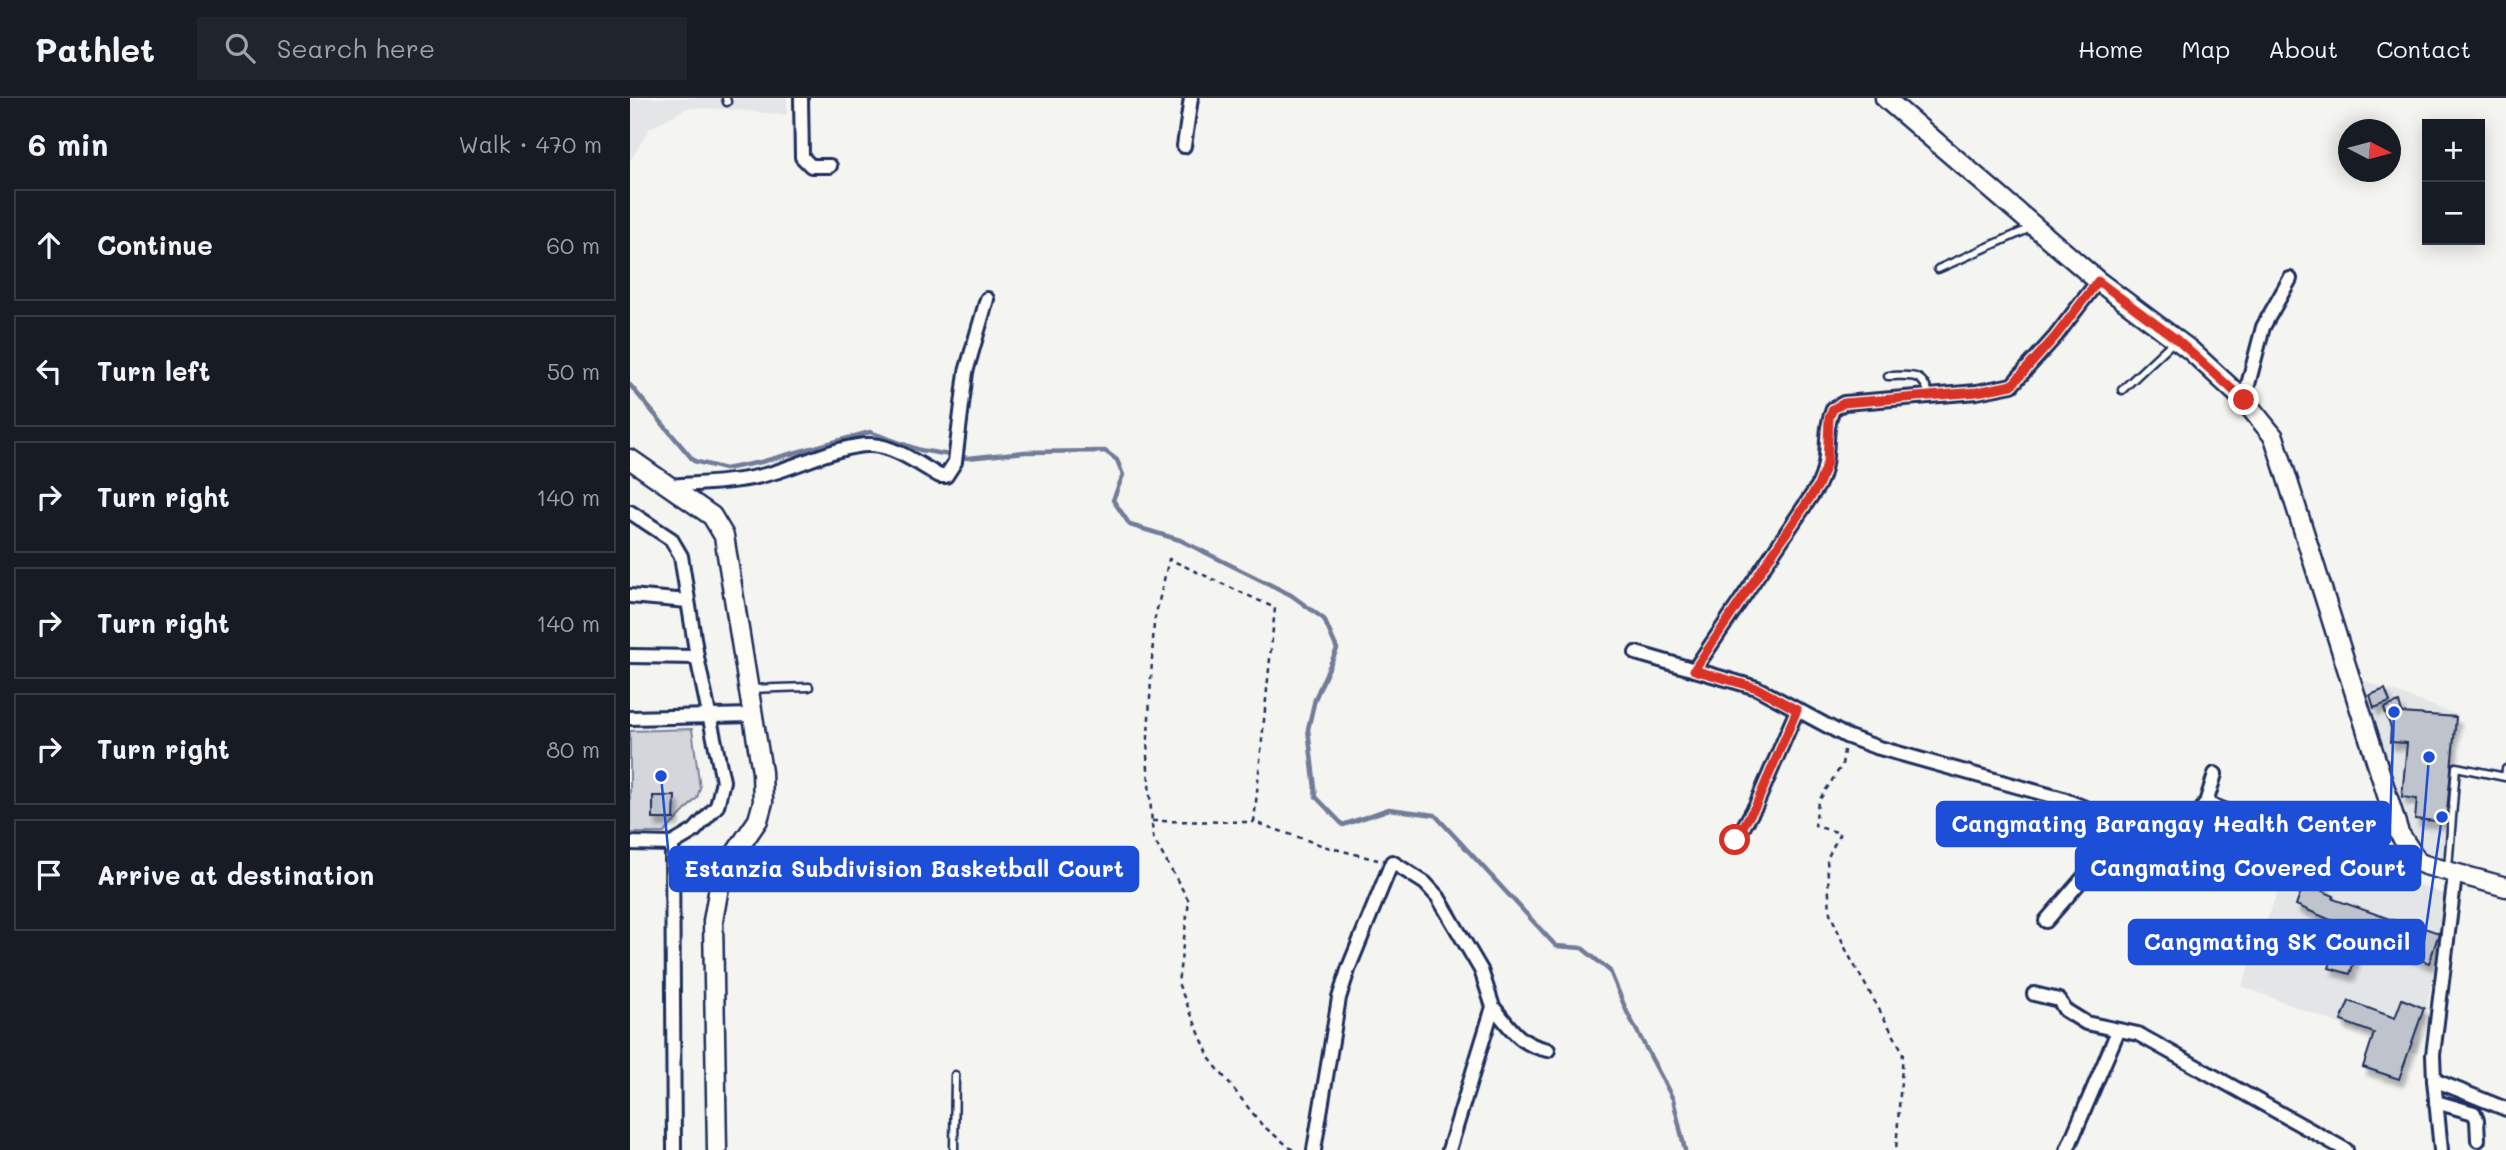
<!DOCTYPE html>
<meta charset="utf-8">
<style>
:root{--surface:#171b24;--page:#20242c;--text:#f1f3f6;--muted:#9ea1a6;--line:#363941}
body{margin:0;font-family:Mali,sans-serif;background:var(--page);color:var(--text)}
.controls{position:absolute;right:21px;top:21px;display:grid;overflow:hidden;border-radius:0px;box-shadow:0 4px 18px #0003}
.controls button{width:63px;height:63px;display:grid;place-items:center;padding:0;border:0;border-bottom:2px solid var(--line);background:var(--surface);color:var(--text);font:35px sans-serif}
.compass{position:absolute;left:1708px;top:21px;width:63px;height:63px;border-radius:50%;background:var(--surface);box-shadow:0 4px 18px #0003;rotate:96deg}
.stop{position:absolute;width:21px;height:21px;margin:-16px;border:5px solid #d93025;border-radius:50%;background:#fff}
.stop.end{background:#d93025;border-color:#fff;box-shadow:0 2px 7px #0008}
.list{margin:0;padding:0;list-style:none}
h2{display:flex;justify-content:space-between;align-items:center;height:91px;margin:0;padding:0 28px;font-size:30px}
h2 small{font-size:23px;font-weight:400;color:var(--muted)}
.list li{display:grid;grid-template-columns:46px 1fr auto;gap:21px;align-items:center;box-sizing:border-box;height:112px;margin:0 14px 14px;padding:0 14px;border:2px solid var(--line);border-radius:0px}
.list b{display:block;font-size:26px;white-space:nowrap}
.list em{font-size:23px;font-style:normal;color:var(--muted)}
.icon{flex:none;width:38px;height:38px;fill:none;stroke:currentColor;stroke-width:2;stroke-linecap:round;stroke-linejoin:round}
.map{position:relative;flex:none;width:1876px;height:1052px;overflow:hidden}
header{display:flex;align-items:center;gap:42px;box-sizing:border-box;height:98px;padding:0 35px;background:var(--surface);border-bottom:2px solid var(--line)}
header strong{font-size:33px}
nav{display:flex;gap:38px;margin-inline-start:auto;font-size:24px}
.search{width:490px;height:63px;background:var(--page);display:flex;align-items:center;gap:18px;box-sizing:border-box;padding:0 24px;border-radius:0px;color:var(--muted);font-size:26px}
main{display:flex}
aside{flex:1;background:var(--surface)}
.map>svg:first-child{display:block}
.built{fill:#e4e5e6}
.green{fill:#d4d6db;stroke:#78829c;stroke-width:2}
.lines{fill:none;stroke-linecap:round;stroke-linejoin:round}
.stream{stroke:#717c98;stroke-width:4.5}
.building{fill:#bfc3cc;stroke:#1b2f5e;stroke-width:2;filter:url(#shadow)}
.lane-casing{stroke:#1b2f5e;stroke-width:11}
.street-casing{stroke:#1b2f5e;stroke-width:18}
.secondary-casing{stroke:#1b2f5e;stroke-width:23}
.path{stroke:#1b2f5e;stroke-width:2.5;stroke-dasharray:5 5;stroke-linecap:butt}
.lane{stroke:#fdfcf7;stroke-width:6}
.street{stroke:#fdfcf7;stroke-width:12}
.secondary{stroke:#fdfcf7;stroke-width:18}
.route{stroke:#d93025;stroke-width:9}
.leader{fill:none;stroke:#1d4ed8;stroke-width:2.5}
.callout-dot{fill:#1d4ed8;stroke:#fdfcf7;stroke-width:2.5}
.callout{fill:#1d4ed8;stroke:#1d4ed8;stroke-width:2.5}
.callout-label{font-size:23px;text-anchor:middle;font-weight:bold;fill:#fff}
</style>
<header>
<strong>Pathlet</strong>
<div class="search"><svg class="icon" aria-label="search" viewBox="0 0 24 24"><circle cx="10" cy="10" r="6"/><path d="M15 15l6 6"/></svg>Search here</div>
<nav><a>Home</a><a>Map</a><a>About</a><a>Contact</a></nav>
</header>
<main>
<aside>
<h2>6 min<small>Walk · 470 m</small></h2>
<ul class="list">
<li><svg class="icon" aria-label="ahead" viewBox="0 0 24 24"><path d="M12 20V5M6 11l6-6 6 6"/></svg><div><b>Continue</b></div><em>60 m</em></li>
<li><svg class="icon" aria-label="left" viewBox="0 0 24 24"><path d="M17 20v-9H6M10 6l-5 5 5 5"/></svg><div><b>Turn left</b></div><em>50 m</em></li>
<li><svg class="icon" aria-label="right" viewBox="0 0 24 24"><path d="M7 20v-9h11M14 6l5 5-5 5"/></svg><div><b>Turn right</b></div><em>140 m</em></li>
<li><svg class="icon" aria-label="right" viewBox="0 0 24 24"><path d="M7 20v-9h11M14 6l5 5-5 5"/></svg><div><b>Turn right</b></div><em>140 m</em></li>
<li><svg class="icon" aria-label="right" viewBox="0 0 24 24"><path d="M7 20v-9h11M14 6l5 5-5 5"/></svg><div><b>Turn right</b></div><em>80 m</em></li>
<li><svg class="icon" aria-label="arrive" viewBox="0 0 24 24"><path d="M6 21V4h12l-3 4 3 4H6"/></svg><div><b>Arrive at destination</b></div></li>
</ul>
</aside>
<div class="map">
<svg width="1876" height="1052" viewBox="0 0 1876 1052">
<defs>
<filter id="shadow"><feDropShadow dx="4" dy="7" stdDeviation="2" flood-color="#0004"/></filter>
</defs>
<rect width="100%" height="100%" fill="#f4f4f1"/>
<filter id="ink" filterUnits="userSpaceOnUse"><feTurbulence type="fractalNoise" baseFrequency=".0143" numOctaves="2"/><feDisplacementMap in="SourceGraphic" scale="14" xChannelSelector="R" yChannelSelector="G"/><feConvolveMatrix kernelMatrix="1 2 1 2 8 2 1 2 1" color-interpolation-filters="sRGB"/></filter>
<g filter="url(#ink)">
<!-- built -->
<g class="built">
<polygon points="0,0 157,0 157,17 94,11 57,10 20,30 0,63"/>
<polygon points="1732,582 1828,617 1813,767 1799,761 1789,752 1777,725"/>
<polygon points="1667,742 1819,798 1787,956 1612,888"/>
</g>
<!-- green -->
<polygon class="green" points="62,631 70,690 67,700 34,735 0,735 0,633"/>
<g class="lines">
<!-- stream -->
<polyline class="stream" points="0,287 64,363 95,371 131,364 240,334 290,352 338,360 395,354 475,353 487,362 493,377 483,402 500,427 550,442 661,497 694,521 707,551 685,601 678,631 686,699 713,727 759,711 805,717 926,848 952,850 980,873 997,914 1043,1001 1055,1052"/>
</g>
<!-- building -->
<g class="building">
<polygon points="1755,591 1760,604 1744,610 1740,597"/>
<polygon points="1769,604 1772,615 1826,619 1816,724 1785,721 1787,701 1772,699 1777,645 1760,644 1761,630 1754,610"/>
<polygon points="23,698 45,698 44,721 23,721"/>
<polygon points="1684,757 1701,764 1692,793 1704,798 1703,801 1785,830 1786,827 1809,835 1799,865 1775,856 1776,852 1733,836 1720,876 1699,870 1712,829 1702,825 1703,823 1666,807"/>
<polygon points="1772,901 1794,910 1769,981 1733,969 1744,935 1711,923 1719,903 1765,920"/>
</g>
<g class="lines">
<defs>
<g id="lane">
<polyline points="96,0 97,4"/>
<polyline points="1308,171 1403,129"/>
<path d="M1258,278c23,0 34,-5 42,20"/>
<polyline points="1492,292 1545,242"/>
<polyline points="120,591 179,589"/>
<polyline points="1818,770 1826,669 1875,679 1876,671"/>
<polyline points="1590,775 1607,717"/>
<polyline points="324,1052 325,977"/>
</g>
<g id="street">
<polyline points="171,0 172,59 181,68 200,68"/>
<polyline points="554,48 561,0"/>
<polyline points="1614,302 1633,229 1660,181"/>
<path d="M39,388c34,-3 70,-3 103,-13 28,-8 71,-29 99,-28 24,1 49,20 69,31h6l9,-14 11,-90 21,-73"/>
<polyline points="0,414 41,441 51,458 67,559 93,683 87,708 64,733 42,746 0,745"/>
<polyline points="0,498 58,503"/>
<polyline points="1006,555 1127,590 1216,638 1246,649 1433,701 1505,730 1563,725 1576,705"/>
<polyline points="0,558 67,559"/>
<path d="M1064,572l124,-184c14,-28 4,-51 15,-77l11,-6 133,-11 35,-7 43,-48 43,-56"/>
<polyline points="0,620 122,617"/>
<polyline points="1585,676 1576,705 1754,775 1766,775 1788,764"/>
<polyline points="1106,742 1126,707 1167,612"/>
<polyline points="42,746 44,1052"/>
<polyline points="1416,823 1473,757 1505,730"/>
<polyline points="1404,896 1429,902 1435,912 1456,925 1508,936 1716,1052"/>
<path d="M863,909c19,22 25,37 55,43"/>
<polyline points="1804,982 1876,1011"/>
<polyline points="1806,1004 1844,1015 1847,1022 1848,1042"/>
<polyline points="684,1052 709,900 719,869 762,764 795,785 808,799 851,872 863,909 819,1052"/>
<polyline points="1437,1052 1488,933"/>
<polyline points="1811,1052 1804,982 1803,957 1825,777"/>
</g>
<g id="secondary">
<polyline points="1255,0 1468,183 1560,252 1614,302 1644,339 1769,735 1788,764 1795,767 1876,789"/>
<polyline points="0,361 82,418 94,438 132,674 133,704 128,722 104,757 89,789 83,823 87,1052"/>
</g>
</defs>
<!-- lane casing -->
<use href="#lane" class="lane-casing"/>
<!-- street casing -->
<use href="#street" class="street-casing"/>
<!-- secondary casing -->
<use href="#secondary" class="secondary-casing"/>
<!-- path -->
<g class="path">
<polyline points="1214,652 1212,667 1188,704 1185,728 1210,735 1197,761 1200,815 1217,854 1273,954 1266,1052"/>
<polyline points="522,723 624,724"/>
<polyline points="663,1052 632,1027 580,961 548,885 559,803 523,740 517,657 524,524 539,461 645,510 624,724 697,749 748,762"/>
</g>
<!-- lane -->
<use href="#lane" class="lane"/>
<!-- street -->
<use href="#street" class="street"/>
<!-- secondary -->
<use href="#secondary" class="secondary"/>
</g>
</g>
<g class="lines" filter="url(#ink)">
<!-- route -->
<polyline class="route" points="1105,742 1126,707 1167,612 1127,590 1064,572 1188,388 1197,365 1199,320 1203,311 1214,305 1347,294 1382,287 1425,239 1468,183 1546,241 1614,302"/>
</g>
<!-- callouts -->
<path class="leader" d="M1764 614L1760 726M1799 659L1790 770M31 678L40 771M1812 719L1794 844"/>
<g class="callout-dot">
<circle cx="1764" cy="614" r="7"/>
<circle cx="1799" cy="659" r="7"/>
<circle cx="31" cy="678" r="7"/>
<circle cx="1812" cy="719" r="7"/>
</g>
<g class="callout">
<rect x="1307" y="704" width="453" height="44" rx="7"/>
<rect x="1446" y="748" width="344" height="44" rx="7"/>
<rect x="40" y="749" width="468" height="44" rx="7"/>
<rect x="1499" y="822" width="295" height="44" rx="7"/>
</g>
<g class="callout-label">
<text x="1534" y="734">Cangmating Barangay Health Center</text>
<text x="1618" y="778">Cangmating Covered Court</text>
<text x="274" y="779">Estanzia Subdivision Basketball Court</text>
<text x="1647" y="852">Cangmating SK Council</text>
</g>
</svg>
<div class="controls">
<button>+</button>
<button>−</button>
</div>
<svg class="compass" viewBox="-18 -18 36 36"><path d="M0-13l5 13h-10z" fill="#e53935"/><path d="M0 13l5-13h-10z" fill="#9ea1a6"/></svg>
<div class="stop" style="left:1105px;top:742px"></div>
<div class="stop end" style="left:1614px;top:302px"></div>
</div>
</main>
